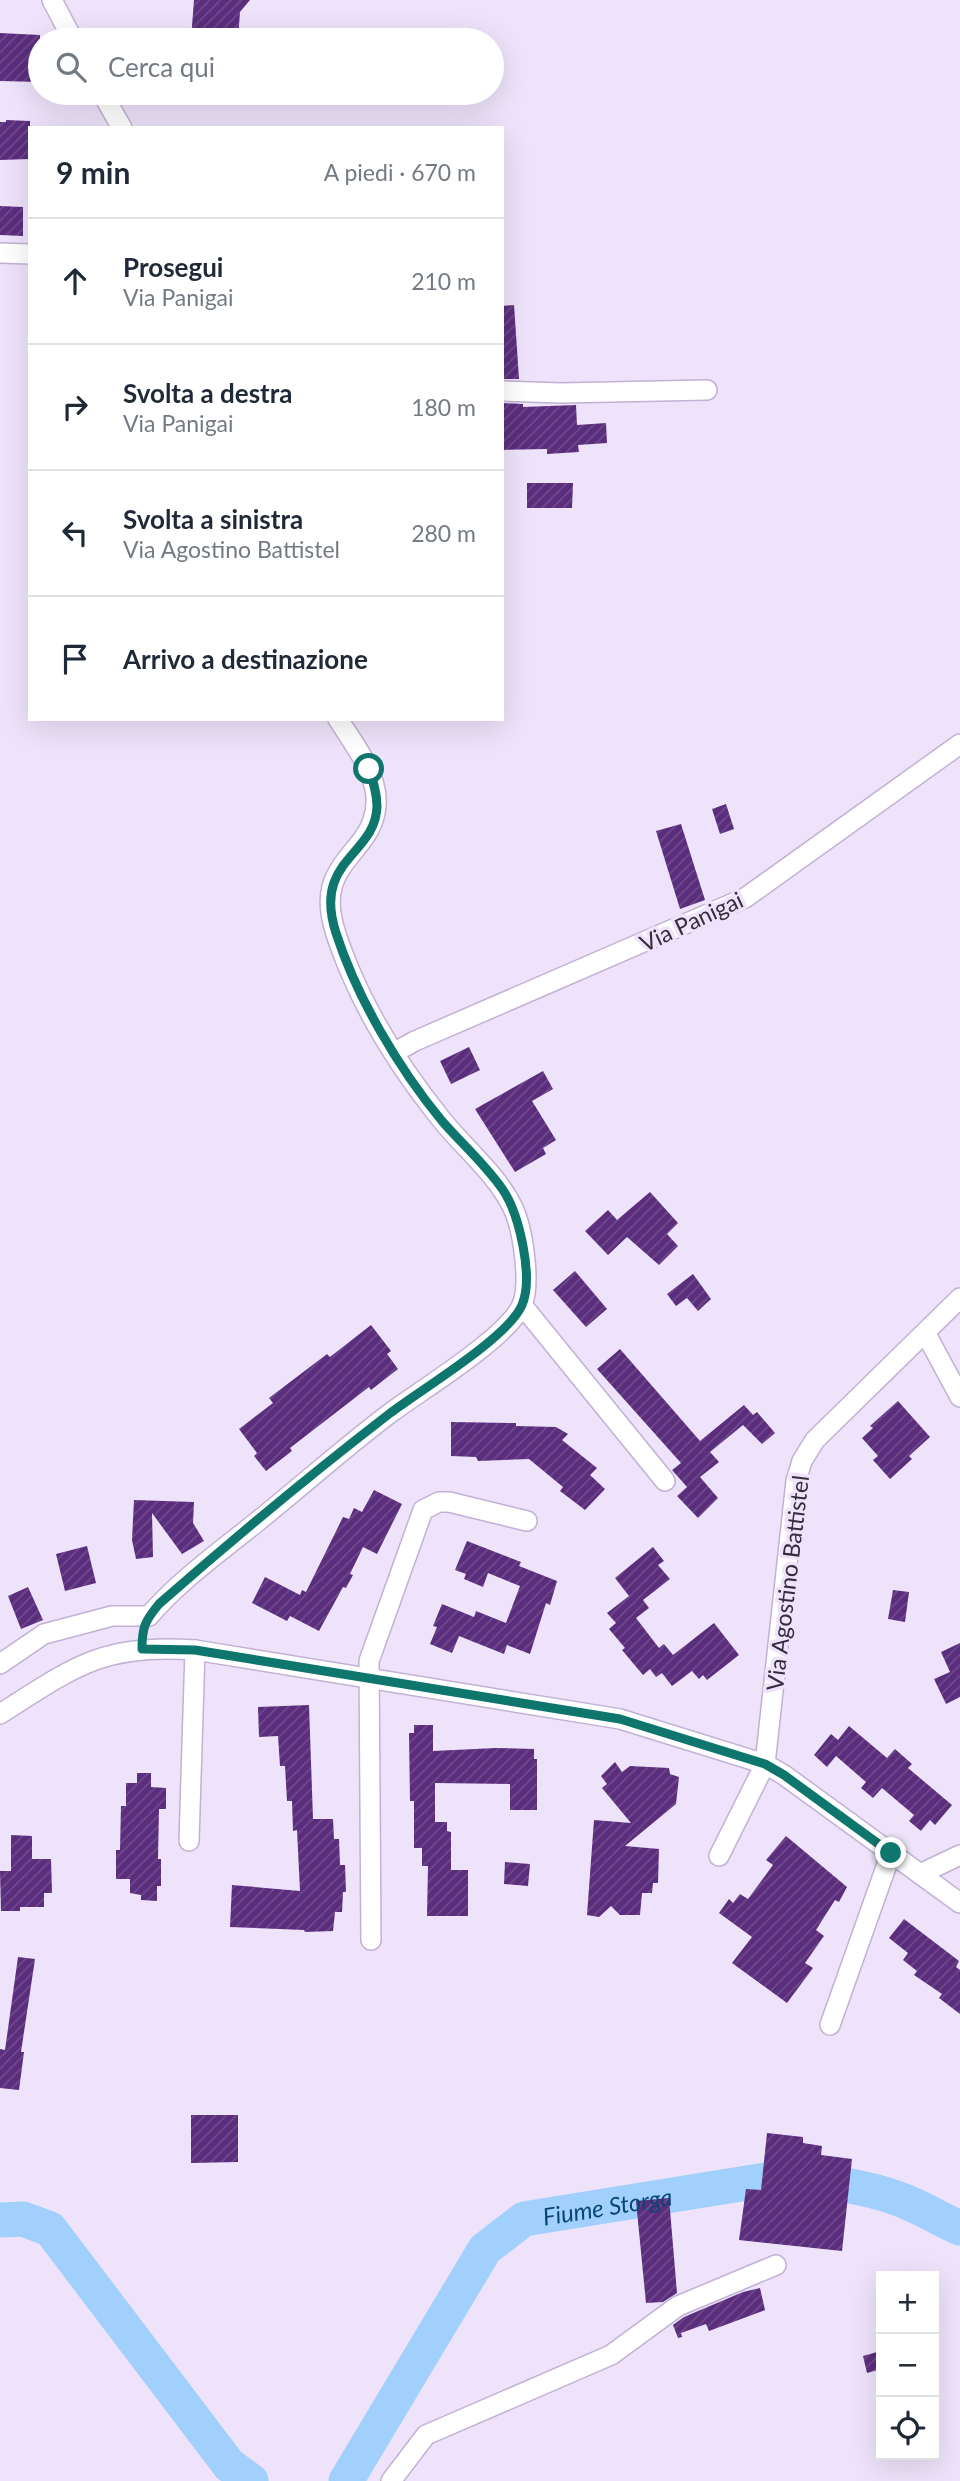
<!DOCTYPE html>
<html lang="it">
<meta charset="utf-8">
<style>
:root{--surface:#fff;--page:#f6f6f7;--text:#1f2937;--muted:#747a83;--line:#e0e1e3}
body{margin:0;font-family:Lato,sans-serif;background:var(--page);color:var(--text)}
.controls{position:absolute;right:21px;bottom:21px;display:grid;overflow:hidden;border-radius:0px;box-shadow:0 7px 28px #0002}
.controls button{width:63px;height:63px;display:grid;place-items:center;padding:0;border:0;border-bottom:2px solid var(--line);background:var(--surface);color:var(--text);font:35px sans-serif}
.stop{position:absolute;width:21px;height:21px;margin:-16px;border:5px solid #0f766e;border-radius:50%;background:#fff}
.stop.end{background:#0f766e;border-color:#fff;box-shadow:0 2px 7px #0008}
.list{margin:0;padding:0;list-style:none}
h2{display:flex;justify-content:space-between;align-items:center;height:91px;margin:0;padding:0 28px;font-size:30px}
h2 small{font-size:23px;font-weight:400;color:var(--muted)}
.list li{display:grid;grid-template-columns:46px 1fr auto;gap:21px;align-items:center;box-sizing:border-box;height:126px;padding:0 28px;border-top:2px solid var(--line)}
.list b{display:block;font-size:26px;white-space:nowrap}
.list p{margin:0;font-size:23px;white-space:nowrap;color:var(--muted)}
.list em{font-size:23px;font-style:normal;color:var(--muted)}
.icon{flex:none;width:38px;height:38px;fill:none;stroke:currentColor;stroke-width:2;stroke-linecap:round;stroke-linejoin:round}
.map{position:relative;flex:none;width:960px;height:2481px;overflow:hidden}
.search{position:absolute;background:var(--surface);box-shadow:0 7px 28px #0002;left:28px;top:28px;width:476px;height:77px;display:flex;align-items:center;gap:18px;box-sizing:border-box;padding:0 24px;border-radius:38px;color:var(--muted);font-size:26px}
.panel{position:absolute;background:var(--surface);box-shadow:0 7px 28px #0002;left:28px;top:126px;width:476px;height:595px;border-radius:0px}
.map>svg:first-child{display:block}
.lines{fill:none;stroke-linecap:round;stroke-linejoin:round}
.river{stroke:#a1d0fc;stroke-width:35}
.building{fill:url(#building-hatch)}
.street-casing{stroke:#c2b1d4;stroke-width:22}
.street{stroke:#fff;stroke-width:19}
.route{stroke:#0f766e;stroke-width:9}
.labels{text-anchor:middle;dominant-baseline:central;stroke-width:7;stroke-linejoin:round;paint-order:stroke}
.street-label{font-size:23px;fill:#342d3b;stroke:#eee3fa}
.water-label{font-size:24px;font-style:italic;fill:#074675;stroke:#eee3fa}
</style>
<div class="map">
<svg width="960" height="2481" viewBox="0 0 960 2481">
<defs>
<pattern id="building-hatch" width="6" height="6" patternUnits="userSpaceOnUse" patternTransform="scale(1.75)"><rect width="6" height="6" fill="#5a2d7d"/><path d="M-1 1l2-2M0 6l6-6M5 7l2-2" fill="none" stroke="#6f4a8b"/></pattern>
</defs>
<rect width="100%" height="100%" fill="#eee3fa"/>
<g class="lines">
<!-- river -->
<g class="river">
<polyline points="0,2220 23,2219 50,2229 229,2465 251,2481"/>
<path id="s1" d="M346,2481l139,-232 39,-30 248,-40c42,0 100,7 139,25 17,7 32,17 49,24"/>
</g>
</g>
<!-- building -->
<g class="building">
<polygon points="194,0 250,0 240,12 238,40 191,39"/>
<polygon points="0,33 40,35 40,82 0,81"/>
<polygon points="6,120 30,121 30,159 0,160 0,122 6,122"/>
<polygon points="0,206 23,207 23,236 0,235"/>
<polygon points="514,305 519,379 502,379 502,306"/>
<polygon points="502,403 523,404 523,407 576,405 577,425 606,423 607,443 578,445 579,452 547,454 547,449 502,450"/>
<polygon points="527,483 573,483 572,508 527,508"/>
<polygon points="726,804 734,829 720,834 712,809"/>
<polygon points="681,824 705,900 680,909 656,831"/>
<polygon points="469,1047 480,1070 451,1084 440,1061"/>
<polygon points="543,1071 553,1089 532,1101 556,1140 543,1148 546,1154 515,1172 475,1109"/>
<polygon points="650,1192 678,1223 667,1234 678,1246 659,1265 627,1237 608,1255 585,1231 608,1210 617,1220"/>
<polygon points="575,1271 607,1309 586,1327 553,1290"/>
<polygon points="693,1274 711,1299 698,1311 687,1298 676,1306 667,1294"/>
<polygon points="371,1325 391,1351 387,1354 398,1369 371,1390 369,1387 290,1448 292,1451 266,1471 254,1456 257,1453 239,1429 273,1403 269,1398 327,1354 330,1357"/>
<polygon points="620,1349 700,1441 744,1405 753,1415 757,1412 775,1433 762,1444 743,1425 710,1452 719,1462 700,1477 718,1498 698,1518 677,1496 687,1487 672,1470 681,1463 597,1369"/>
<polygon points="898,1401 930,1437 909,1456 912,1459 890,1479 873,1460 878,1456 862,1438 873,1428 870,1426"/>
<polygon points="451,1422 516,1423 516,1426 556,1427 568,1434 562,1440 597,1468 590,1475 605,1489 585,1510 560,1491 563,1487 529,1459 478,1461 476,1457 451,1456"/>
<polygon points="374,1490 402,1504 377,1554 363,1547 350,1574 353,1575 346,1588 343,1587 319,1631 290,1616 287,1621 252,1603 265,1577 300,1595 302,1590 306,1592 343,1517 349,1519 354,1508 362,1512"/>
<polygon points="134,1500 194,1502 193,1523 204,1541 182,1554 152,1513 153,1557 136,1559 132,1540"/>
<polygon points="467,1541 521,1562 519,1566 557,1581 550,1605 546,1603 530,1654 507,1645 504,1654 459,1636 452,1653 430,1644 437,1627 433,1626 442,1604 474,1617 476,1611 506,1623 520,1586 488,1573 483,1587 464,1579 466,1574 455,1570"/>
<polygon points="87,1546 96,1583 65,1591 56,1554"/>
<polygon points="653,1547 664,1561 658,1565 670,1579 643,1600 649,1608 636,1618 659,1648 664,1644 673,1655 714,1623 739,1655 707,1680 703,1675 699,1679 692,1671 672,1686 662,1673 656,1677 650,1669 643,1675 622,1650 625,1648 609,1629 616,1623 607,1613 629,1596 615,1578"/>
<polygon points="28,1587 43,1620 21,1629 8,1596"/>
<polygon points="893,1590 909,1592 905,1622 888,1619"/>
<polygon points="960,1643 960,1697 946,1704 934,1679 950,1672 941,1652"/>
<polygon points="309,1705 313,1819 333,1819 334,1839 339,1839 340,1865 345,1865 346,1892 343,1892 342,1912 335,1912 333,1931 305,1932 304,1930 230,1927 232,1885 300,1891 297,1830 293,1831 292,1801 287,1801 285,1766 280,1766 278,1736 259,1737 258,1707"/>
<polygon points="414,1725 433,1725 433,1751 496,1748 534,1749 534,1759 537,1759 537,1810 510,1810 510,1784 435,1783 435,1822 447,1822 447,1831 451,1832 451,1870 468,1870 468,1916 427,1916 428,1866 422,1866 422,1848 414,1848 414,1801 410,1801 409,1733 414,1733"/>
<polygon points="849,1726 887,1758 895,1749 912,1764 908,1768 952,1805 935,1825 930,1820 921,1831 909,1821 914,1815 882,1788 873,1798 861,1788 866,1782 836,1756 827,1767 814,1755 831,1734 838,1740"/>
<polygon points="615,1762 622,1772 630,1766 669,1768 670,1774 679,1777 676,1804 625,1846 659,1849 658,1883 653,1883 652,1893 642,1893 640,1915 620,1915 611,1906 599,1917 587,1915 594,1820 631,1823 602,1788 607,1784 601,1776"/>
<polygon points="137,1773 151,1773 151,1787 166,1788 166,1809 159,1809 158,1859 161,1859 161,1886 157,1886 157,1901 141,1900 141,1895 130,1893 130,1879 116,1879 116,1850 120,1850 121,1806 126,1806 126,1783 137,1783"/>
<polygon points="11,1835 32,1836 32,1859 51,1859 52,1893 44,1893 44,1907 20,1907 20,1911 1,1911 0,1871 11,1871"/>
<polygon points="786,1836 847,1887 839,1902 835,1900 816,1930 824,1936 805,1963 813,1968 787,2003 732,1963 752,1937 719,1913 729,1899 733,1903 740,1894 748,1899 773,1865 766,1860"/>
<polygon points="505,1862 530,1864 528,1886 504,1884"/>
<polygon points="904,1919 959,1961 956,1967 960,1970 960,2014 939,1998 942,1994 914,1975 917,1971 903,1960 908,1953 889,1938"/>
<polygon points="18,1957 35,1959 21,2052 24,2052 19,2090 0,2088 0,2049 5,2050"/>
<polygon points="191,2115 238,2115 238,2162 191,2163"/>
<polygon points="767,2133 803,2137 803,2143 822,2146 821,2155 852,2159 842,2251 739,2240 746,2189 761,2190"/>
<polygon points="669,2198 677,2293 663,2302 646,2303 636,2201"/>
<polygon points="760,2288 765,2310 709,2331 706,2324 681,2333 682,2337 678,2338 673,2325 684,2317 743,2292"/>
<polygon points="877,2352 881,2369 867,2373 863,2356"/>
</g>
<g class="lines">
<defs>
<g id="street">
<polyline points="52,0 73,40"/>
<polyline points="102,93 122,128"/>
<polyline points="0,253 30,254"/>
<polyline points="502,391 561,393 707,390"/>
<polyline points="395,1052 415,1041 745,898 960,744"/>
<polyline points="522,1305 665,1481"/>
<polyline points="926,1334 960,1397"/>
<path d="M0,1664l44,-30 68,-18h37c31,-36 72,-65 109,-95 45,-36 88,-75 135,-110 30,-22 115,-74 129,-106 9,-21 1,-76 -9,-97 -16,-34 -49,-60 -72,-89 -36,-45 -69,-96 -91,-148 -10,-25 -25,-57 -18,-84 5,-19 20,-33 31,-48 32,-44 -1,-82 -25,-120"/>
<path d="M0,1714c74,-47 103,-71 195,-64l425,69 145,45 19,11 176,128"/>
<polyline points="189,1841 195,1650"/>
<polyline points="719,1856 765,1764 796,1481 802,1461 815,1440 960,1298"/>
<polyline points="920,1874 960,1855"/>
<polyline points="371,1940 369,1661 423,1510 439,1502 449,1502 527,1521"/>
<polyline points="830,2025 891,1853"/>
<polyline points="391,2481 426,2435 611,2355 678,2306 776,2265"/>
</g>
</defs>
<!-- street casing -->
<use href="#street" class="street-casing"/>
<!-- street -->
<use href="#street" class="street"/>
</g>
<g class="lines">
<!-- route -->
<path class="route" d="M369,769c4,12 8,24 8,37 -1,50 -65,53 -41,127 21,65 63,136 106,188 20,23 44,44 61,69 16,24 31,87 19,115 -14,33 -102,85 -133,109 -79,61 -156,125 -230,190 -14,17 -17,23 -17,45l53,1 425,69 145,45 19,11 107,78"/>
</g>
<g class="labels">
<!-- street labels -->
<g class="street-label">
<text transform="translate(691 921) rotate(-25)">Via Panigai</text>
<text transform="translate(787 1583) rotate(-83)">Via Agostino Battistel</text>
</g>
<!-- water labels -->
<g class="water-label">
<text stroke="none"><textPath href="#s1" startOffset="404">Fiume Storga</textPath></text>
</g>
</g>
</svg>
<div class="controls">
<button>+</button>
<button>−</button>
<button><svg class="icon" aria-label="locate" viewBox="0 0 24 24"><circle cx="12" cy="12" r="6"/><path d="M12 2v4M12 18v4M2 12h4M18 12h4"/></svg></button>
</div>
<div class="stop" style="left:369px;top:769px"></div>
<div class="stop end" style="left:891px;top:1853px"></div>
<div class="search"><svg class="icon" aria-label="search" viewBox="0 0 24 24"><circle cx="10" cy="10" r="6"/><path d="M15 15l6 6"/></svg>Cerca qui</div>
<section class="panel">
<h2>9 min<small>A piedi · 670 m</small></h2>
<ul class="list">
<li><svg class="icon" aria-label="ahead" viewBox="0 0 24 24"><path d="M12 20V5M6 11l6-6 6 6"/></svg><div><b>Prosegui</b><p>Via Panigai</p></div><em>210 m</em></li>
<li><svg class="icon" aria-label="right" viewBox="0 0 24 24"><path d="M7 20v-9h11M14 6l5 5-5 5"/></svg><div><b>Svolta a destra</b><p>Via Panigai</p></div><em>180 m</em></li>
<li><svg class="icon" aria-label="left" viewBox="0 0 24 24"><path d="M17 20v-9H6M10 6l-5 5 5 5"/></svg><div><b>Svolta a sinistra</b><p>Via Agostino Battistel</p></div><em>280 m</em></li>
<li><svg class="icon" aria-label="arrive" viewBox="0 0 24 24"><path d="M6 21V4h12l-3 4 3 4H6"/></svg><div><b>Arrivo a destinazione</b></div></li>
</ul>
</section>
</div>
